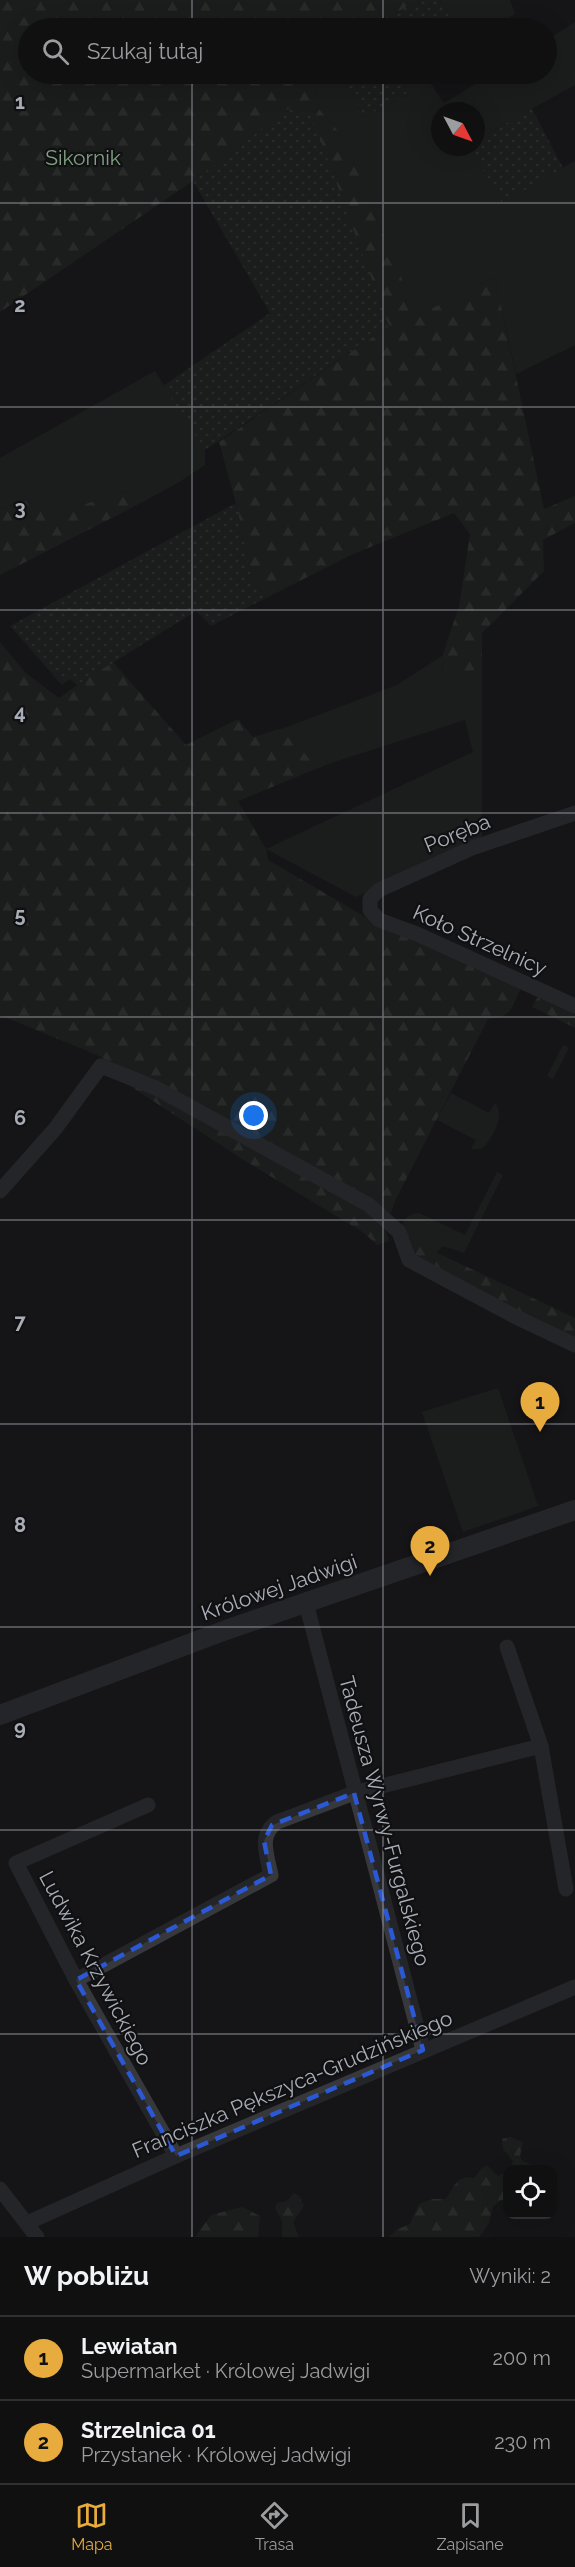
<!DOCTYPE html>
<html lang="pl">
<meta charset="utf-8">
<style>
:root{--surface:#101011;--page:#1e1e1f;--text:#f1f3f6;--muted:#9c9d9f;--line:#303031;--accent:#e8ab3d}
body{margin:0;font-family:Raleway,sans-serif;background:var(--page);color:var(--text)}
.controls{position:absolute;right:18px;bottom:18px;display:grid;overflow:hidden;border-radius:12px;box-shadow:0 6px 24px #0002}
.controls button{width:54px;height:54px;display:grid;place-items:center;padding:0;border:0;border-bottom:2px solid var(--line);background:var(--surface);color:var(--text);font:30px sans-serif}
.compass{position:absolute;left:431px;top:102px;width:54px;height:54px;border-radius:50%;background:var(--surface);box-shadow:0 6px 24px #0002;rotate:131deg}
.you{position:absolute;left:254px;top:1116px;width:21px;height:21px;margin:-15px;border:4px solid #fff;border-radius:50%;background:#1a73e8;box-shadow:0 0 0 9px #1a73e833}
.badge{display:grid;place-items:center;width:39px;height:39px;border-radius:50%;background:var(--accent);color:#111;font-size:20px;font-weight:700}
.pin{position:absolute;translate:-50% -50px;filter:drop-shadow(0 2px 3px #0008)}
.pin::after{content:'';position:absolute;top:32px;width:21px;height:18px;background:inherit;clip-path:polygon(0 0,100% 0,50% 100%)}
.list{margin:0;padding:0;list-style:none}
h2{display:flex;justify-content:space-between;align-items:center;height:78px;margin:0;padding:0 24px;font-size:26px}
h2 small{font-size:20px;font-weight:400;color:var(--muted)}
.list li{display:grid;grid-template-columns:39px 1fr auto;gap:18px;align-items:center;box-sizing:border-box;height:84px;padding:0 24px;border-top:2px solid var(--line)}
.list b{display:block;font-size:22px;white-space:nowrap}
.list p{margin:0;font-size:20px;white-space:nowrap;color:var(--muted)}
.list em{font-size:20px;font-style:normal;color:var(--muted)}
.icon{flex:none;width:33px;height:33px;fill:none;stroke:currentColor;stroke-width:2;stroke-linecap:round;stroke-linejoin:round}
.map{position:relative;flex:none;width:575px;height:2237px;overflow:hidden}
.search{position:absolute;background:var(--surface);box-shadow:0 6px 24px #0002;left:18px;right:18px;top:18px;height:66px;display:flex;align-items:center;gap:15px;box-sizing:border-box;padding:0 21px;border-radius:33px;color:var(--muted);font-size:22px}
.sheet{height:246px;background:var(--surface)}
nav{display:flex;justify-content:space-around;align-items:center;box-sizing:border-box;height:84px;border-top:2px solid var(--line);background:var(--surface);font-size:16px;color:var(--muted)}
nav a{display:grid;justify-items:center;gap:3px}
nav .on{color:var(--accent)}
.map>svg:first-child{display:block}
.grass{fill:#202721}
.forest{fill:url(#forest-firs)}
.garden{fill:url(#garden-dots)}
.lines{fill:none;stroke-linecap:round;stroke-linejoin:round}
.minor{stroke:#37383c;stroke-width:15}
.tertiary{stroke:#37383c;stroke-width:20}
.marked{fill:none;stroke:#2b58d5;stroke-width:4.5;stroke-dasharray:12 8;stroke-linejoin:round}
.grid{fill:none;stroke:#a8adb6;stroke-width:1.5;stroke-opacity:0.55}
.labels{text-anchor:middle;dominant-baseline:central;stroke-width:4.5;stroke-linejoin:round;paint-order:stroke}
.park-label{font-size:21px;fill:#80a081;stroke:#101012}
.street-label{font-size:21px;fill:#a8adb6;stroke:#101012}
.grid-label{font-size:20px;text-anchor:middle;font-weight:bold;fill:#a8adb6;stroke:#101012;stroke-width:4.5;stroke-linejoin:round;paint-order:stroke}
</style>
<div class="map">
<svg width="575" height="2237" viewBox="0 0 575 2237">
<defs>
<pattern id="forest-firs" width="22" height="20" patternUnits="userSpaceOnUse" patternTransform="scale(1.5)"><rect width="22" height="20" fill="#202721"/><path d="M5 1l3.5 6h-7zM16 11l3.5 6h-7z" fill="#3e443f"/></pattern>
<pattern id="garden-dots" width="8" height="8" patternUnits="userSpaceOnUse" patternTransform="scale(1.5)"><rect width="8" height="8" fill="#202721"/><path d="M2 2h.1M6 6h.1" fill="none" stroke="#3e443f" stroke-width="1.8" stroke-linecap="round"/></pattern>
</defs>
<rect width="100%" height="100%" fill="#151517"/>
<!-- grass -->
<g class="grass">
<polygon points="440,0 510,0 515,14 491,28 458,28"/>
<polygon points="575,22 575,85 476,140 476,111 440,111 440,147 470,147 502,202 575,161 575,345 516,374 495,277 417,317 344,138 319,109 314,78 317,74 342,74 364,117 407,94 398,74 424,74 444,103 492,74 546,74 547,40"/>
<polygon points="155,371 205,450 205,465 176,484 135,506 127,491 53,514 26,501 0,509 0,458"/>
<polygon points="442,656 443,678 482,668 482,840 356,897 266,849 473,752 465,720 328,764 325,753 306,755 287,727 397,685"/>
<polygon points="563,1045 569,1048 553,1079 547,1076"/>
<path d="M451,1093l38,20 6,-10c11,12 -3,37 -14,46h-10l5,-9 -39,-20z"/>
<path d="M497,1172l6,3 -39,78 -21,-7 -7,7 -26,-13 -9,-14c5,-8 8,-13 18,-13l46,22z"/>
<polygon points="498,1388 538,1506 463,1532 422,1412"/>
</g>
<!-- forest -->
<g class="forest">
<polygon points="0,0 419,0 370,28 28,28 28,74 317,74 314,78 319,109 344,138 417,316 495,277 544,509 575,496 575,523 543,540 544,571 482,633 482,668 443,678 442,657 459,606 470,534 454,513 351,555 266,598 252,580 236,503 219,442 389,326 288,109 193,181 0,312"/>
<polygon points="127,491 135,506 0,575 0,509 26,501 53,514"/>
<path d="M0,642l27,32 32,24 53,-37 74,84 52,-26 15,18 34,-10 19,28 19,-2 3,11 -90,37 28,48 2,11 101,59 145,61 6,10c-9,20 -9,27 -32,29l-92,180 -11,29 4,13 -12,4 -13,-12 -122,-74 -118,-77 -3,-14 -24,-13 -97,-40z"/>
<polygon points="551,996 575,1009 575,1028 532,1007 537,998"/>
<polygon points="410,1240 575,1318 575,1341 414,1258 408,1245"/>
<polygon points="510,2137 523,2142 520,2156 522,2161 535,2166 536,2169 510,2169 513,2161 503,2149 502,2139"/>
<path d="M488,2166l10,10 9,-4v29l-6,-1 -8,6 -4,17 -10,14h-90l7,-7 14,-6 9,-20 13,-5h14c9,-13 10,-24 28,-21l9,-11z"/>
<polygon points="294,2193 299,2196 304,2206 293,2222 299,2237 282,2237 282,2221 275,2208 277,2203 287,2201"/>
<polygon points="242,2207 260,2216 258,2237 195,2237 211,2215"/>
</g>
<!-- garden -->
<g class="garden">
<polygon points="419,0 440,0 458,28 370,28"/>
<polygon points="342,74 398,74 407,94 364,117"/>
<polygon points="288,109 311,114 389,326 205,450 163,386 270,313 193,181"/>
<polygon points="532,109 563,168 502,203 470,147 476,147 476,140"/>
<polygon points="236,503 252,580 266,598 211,626 196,611 77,685 70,679 62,685 10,626"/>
</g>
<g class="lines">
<!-- minor -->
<g class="minor">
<polyline points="575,813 472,848 379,890 370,899 370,910 379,920 417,934 575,1006"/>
<polyline points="0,1191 55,1129 101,1066 156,1088 369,1205 399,1232 409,1260 518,1318 575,1345"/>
<polyline points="306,1603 423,2050"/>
<polyline points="507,1647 541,1746 566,1889"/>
<polyline points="148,1805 16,1863 76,1980 176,2156"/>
<path d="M76,1980l195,-105c-4,-20 -13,-40 6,-53l77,-29 187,-47"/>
<polyline points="0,2189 37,2237"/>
<polyline points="27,2223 176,2156 575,1987"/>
</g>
<!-- tertiary -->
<polyline class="tertiary" points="0,1715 226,1630 575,1510"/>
</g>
<!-- marked area -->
<path d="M0 0H575V2237H0ZM354,1793l69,257 -247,106 -100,-176 195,-105 -7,-34 8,-16z" fill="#151517" fill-opacity=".55" fill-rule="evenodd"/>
<path class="marked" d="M354,1793l69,257 -247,106 -100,-176 195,-105 -7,-34 8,-16z"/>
<!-- grid -->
<path class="grid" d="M192,0v28M383,0v28M192,74v2163M383,74v2163M0,203h575M0,407h575M0,610h575M0,813h575M0,1017h575M0,1220h575M0,1424h575M0,1627h575M0,1830h575M0,2034h575"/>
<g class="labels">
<!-- park labels -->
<g class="park-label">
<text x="83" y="157">Sikornik</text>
</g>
<!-- street labels -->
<g class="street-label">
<text transform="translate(457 833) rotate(-22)">Poręba</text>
<text transform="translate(480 940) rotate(24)">Koło Strzelnicy</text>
<text transform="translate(279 1587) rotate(-19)">Królowej Jadwigi</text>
<text transform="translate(385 1821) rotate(75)">Tadeusza Wyrwy-Furgalskiego</text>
<text transform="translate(96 1968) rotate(62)">Ludwika Krzywickiego</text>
<text transform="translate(292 2084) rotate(-23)">Franciszka Pększyca-Grudzińskiego</text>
</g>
</g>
<g class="grid-label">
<text x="20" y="109">1</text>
<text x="20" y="312">2</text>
<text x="20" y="515">3</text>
<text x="20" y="719">4</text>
<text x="20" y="922">5</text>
<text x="20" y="1125">6</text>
<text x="20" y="1329">7</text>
<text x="20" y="1532">8</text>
<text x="20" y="1735">9</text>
</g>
</svg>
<div class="controls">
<button><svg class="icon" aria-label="locate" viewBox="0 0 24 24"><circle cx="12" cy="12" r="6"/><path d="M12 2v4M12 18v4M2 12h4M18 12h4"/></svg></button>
</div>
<svg class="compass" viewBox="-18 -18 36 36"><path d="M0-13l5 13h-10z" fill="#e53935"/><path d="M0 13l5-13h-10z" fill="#9c9d9f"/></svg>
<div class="you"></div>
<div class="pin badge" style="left:540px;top:1432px">1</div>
<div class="pin badge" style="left:430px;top:1576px">2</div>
<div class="search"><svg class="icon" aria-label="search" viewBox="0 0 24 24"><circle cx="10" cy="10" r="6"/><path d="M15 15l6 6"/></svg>Szukaj tutaj</div>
</div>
<section class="sheet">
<h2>W pobliżu<small>Wyniki: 2</small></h2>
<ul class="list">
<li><span class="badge">1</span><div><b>Lewiatan</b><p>Supermarket · Królowej Jadwigi</p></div><em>200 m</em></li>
<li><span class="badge">2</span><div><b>Strzelnica 01</b><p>Przystanek · Królowej Jadwigi</p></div><em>230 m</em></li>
</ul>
</section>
<nav>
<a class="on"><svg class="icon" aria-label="map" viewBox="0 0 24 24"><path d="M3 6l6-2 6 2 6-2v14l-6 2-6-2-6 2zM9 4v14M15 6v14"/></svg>Mapa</a>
<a><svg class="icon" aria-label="directions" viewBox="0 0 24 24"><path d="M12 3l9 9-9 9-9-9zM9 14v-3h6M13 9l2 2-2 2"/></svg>Trasa</a>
<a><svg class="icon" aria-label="saved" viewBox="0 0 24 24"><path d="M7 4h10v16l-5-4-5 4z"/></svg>Zapisane</a>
</nav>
